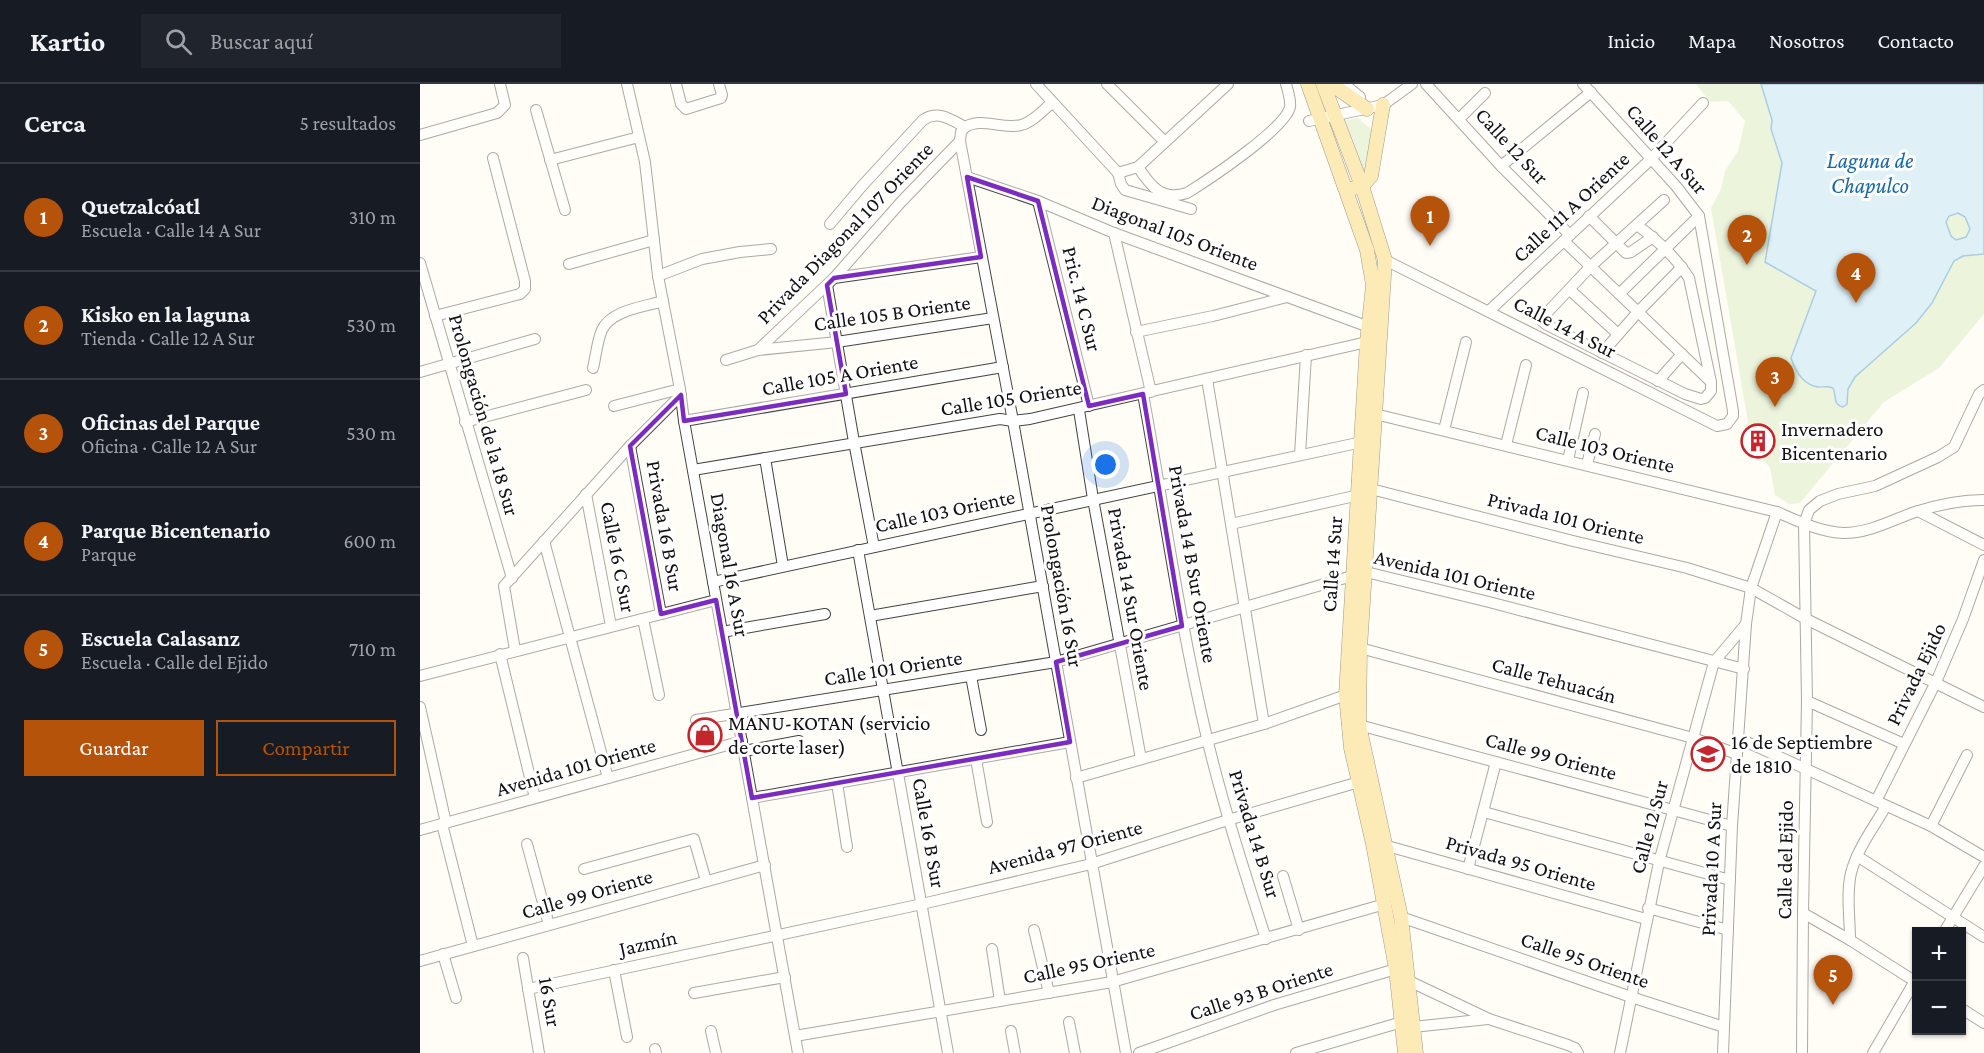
<!DOCTYPE html>
<html lang="es">
<meta charset="utf-8">
<style>
:root{--surface:#171b24;--page:#20242c;--text:#f1f3f6;--muted:#9ea1a6;--line:#363941;--accent:#b45309}
body{margin:0;font-family:"Crimson Pro",serif;background:var(--page);color:var(--text)}
.controls{position:absolute;right:18px;bottom:18px;display:grid;overflow:hidden;border-radius:0px;box-shadow:0 2px 4px #0004}
.controls button{width:54px;height:54px;display:grid;place-items:center;padding:0;border:0;border-bottom:2px solid var(--line);background:var(--surface);color:var(--text);font:30px sans-serif}
.you{position:absolute;left:686px;top:381px;width:21px;height:21px;margin:-15px;border:4px solid #fff;border-radius:50%;background:#1a73e8;box-shadow:0 0 0 9px #1a73e833}
.badge{display:grid;place-items:center;width:39px;height:39px;border-radius:50%;background:var(--accent);color:#fff;font-size:20px;font-weight:700}
.pin{position:absolute;translate:-50% -50px;filter:drop-shadow(0 2px 3px #0008)}
.pin::after{content:'';position:absolute;top:32px;width:21px;height:18px;background:inherit;clip-path:polygon(0 0,100% 0,50% 100%)}
.list{margin:0;padding:0;list-style:none}
h2{display:flex;justify-content:space-between;align-items:center;height:78px;margin:0;padding:0 24px;font-size:26px}
h2 small{font-size:20px;font-weight:400;color:var(--muted)}
.list li{display:grid;grid-template-columns:39px 1fr auto;gap:18px;align-items:center;box-sizing:border-box;height:108px;padding:0 24px;border-top:2px solid var(--line)}
.list b{display:block;font-size:22px;white-space:nowrap}
.list p{margin:0;font-size:20px;white-space:nowrap;color:var(--muted)}
.list em{font-size:20px;font-style:normal;color:var(--muted)}
.actions{display:flex;gap:12px;padding:18px 24px}
.actions a{flex:1;padding:14px 0;border:2px solid var(--accent);border-radius:0px;text-align:center;font-size:21px;color:var(--accent)}
.actions .main{background:var(--accent);color:#fff}
.icon{flex:none;width:33px;height:33px;fill:none;stroke:currentColor;stroke-width:2;stroke-linecap:round;stroke-linejoin:round}
.map{position:relative;flex:none;width:1564px;height:969px;overflow:hidden}
header{display:flex;align-items:center;gap:36px;box-sizing:border-box;height:84px;padding:0 30px;background:var(--surface);border-bottom:2px solid var(--line)}
header strong{font-size:28px}
nav{display:flex;gap:33px;margin-inline-start:auto;font-size:21px}
.search{width:420px;height:54px;background:var(--page);display:flex;align-items:center;gap:15px;box-sizing:border-box;padding:0 21px;border-radius:0px;color:var(--muted);font-size:22px}
main{display:flex}
aside{flex:1;background:var(--surface)}
.map>svg:first-child{display:block}
.green{fill:#d5ebbd}
.water{fill:#b9e0f7;stroke:#3f96cf;stroke-width:1.5;fill-rule:evenodd}
.lines{fill:none;stroke-linecap:round;stroke-linejoin:round}
.minor-casing{stroke:#444;stroke-width:12}
.major-casing{stroke:#222;stroke-width:15}
.minor{stroke:#fff;stroke-width:10}
.major{stroke:#f9d66b;stroke-width:14}
.marked{fill:none;stroke:#7b2cbf;stroke-width:4.5;stroke-linejoin:round}
.labels{text-anchor:middle;dominant-baseline:central;stroke-width:6;stroke-linejoin:round;paint-order:stroke}
.street-label{font-size:21px;fill:#111;stroke:#fff}
.poi-label{font-size:21px;fill:#111;stroke:#fff;text-anchor:start}
.water-label{font-size:22px;font-style:italic;fill:#1768a6;stroke:#fff}
</style>
<header>
<strong>Kartio</strong>
<div class="search"><svg class="icon" aria-label="search" viewBox="0 0 24 24"><circle cx="10" cy="10" r="6"/><path d="M15 15l6 6"/></svg>Buscar aquí</div>
<nav><a>Inicio</a><a>Mapa</a><a>Nosotros</a><a>Contacto</a></nav>
</header>
<main>
<aside>
<h2>Cerca<small>5 resultados</small></h2>
<ul class="list">
<li><span class="badge">1</span><div><b>Quetzalcóatl</b><p>Escuela · Calle 14 A Sur</p></div><em>310 m</em></li>
<li><span class="badge">2</span><div><b>Kisko en la laguna</b><p>Tienda · Calle 12 A Sur</p></div><em>530 m</em></li>
<li><span class="badge">3</span><div><b>Oficinas del Parque</b><p>Oficina · Calle 12 A Sur</p></div><em>530 m</em></li>
<li><span class="badge">4</span><div><b>Parque Bicentenario</b><p>Parque</p></div><em>600 m</em></li>
<li><span class="badge">5</span><div><b>Escuela Calasanz</b><p>Escuela · Calle del Ejido</p></div><em>710 m</em></li>
</ul>
<div class="actions"><a class="main">Guardar</a><a>Compartir</a></div>
</aside>
<div class="map">
<svg width="1564" height="969" viewBox="0 0 1564 969">
<rect width="100%" height="100%" fill="#fffdf5"/>
<!-- green -->
<g class="green">
<polygon points="1276,0 1564,0 1564,230 1519,284 1464,318 1380,419 1369,420 1355,411 1350,383 1320,356 1328,338 1291,124 1301,105 1305,87 1318,67 1325,37 1308,17 1290,18"/>
<polygon points="938,34 953,47 945,96 922,37"/>
</g>
<!-- water -->
<path class="water" d="M1341,0h223v170l-21,2 -9,5 -22,42 -16,20 -61,54 -7,12 -1,15 -4,3c-11,-2 -6,-12 -10,-19 -5,-2 -10,-1 -15,-1 -15,-2 -23,-17 -27,-29l25,-67 -51,-29 17,-99 -11,-34 1,-9zM1538,129l7,4 5,12 -4,8 -10,3 -5,-4 -5,-14 3,-6z"/>
<g class="lines">
<defs>
<g id="minor">
<polyline points="207,0 225,78 238,192 260,305 264,337 378,969"/>
<polyline points="256,0 261,20 266,25 301,14 302,11 299,0"/>
<polyline points="616,0 698,89"/>
<polyline points="687,0 745,58"/>
<polyline points="924,0 940,13"/>
<polyline points="1006,0 1081,82 1150,151"/>
<polyline points="116,26 145,126"/>
<polyline points="1039,35 1065,9"/>
<polyline points="889,37 963,21 992,0"/>
<polyline points="545,43 541,48 540,57 593,337 706,969"/>
<path d="M545,43c18,-10 38,3 56,-2 12,-3 22,-15 31,-22"/>
<polyline points="0,51 77,29 85,21 80,0"/>
<polyline points="130,76 219,53"/>
<polyline points="1081,82 1171,8"/>
<path d="M718,83c13,20 24,34 49,26 21,-13 98,-64 103,-86 1,-7 -2,-16 -4,-23"/>
<polyline points="547,93 618,117 694,149 949,243"/>
<polyline points="618,117 669,322"/>
<polyline points="771,125 705,106 701,100 698,89 718,83 808,0"/>
<polyline points="1169,132 1206,169 1211,168 1233,153"/>
<path d="M410,140l32,-38 61,-66c15,-10 27,-1 42,7"/>
<path d="M1217,141c20,15 39,32 52,53l22,104v9l-6,7 -4,1 -16,-5 -138,-69 -5,-4 1,-4 48,-51 73,-66"/>
<polyline points="694,149 731,308"/>
<polyline points="1144,157 1291,298"/>
<polyline points="965,176 1297,342 1307,340 1313,332 1313,327 1279,132 1256,102 1163,0"/>
<polyline points="0,179 92,494"/>
<polyline points="149,180 234,156"/>
<polyline points="238,192 282,175 320,168 351,165"/>
<polyline points="414,194 561,173"/>
<polyline points="407,201 434,358 454,463"/>
<polyline points="1150,206 1198,250"/>
<polyline points="1199,210 1279,132"/>
<polyline points="1069,227 1231,75 1283,19"/>
<polyline points="15,232 100,210 105,205 105,197 73,74"/>
<polyline points="716,248 793,232 867,213"/>
<polyline points="338,266 414,194 481,118 540,57"/>
<polyline points="1182,269 1218,228 1262,183"/>
<polyline points="306,276 338,266 417,258 573,234"/>
<path d="M173,284c3,-12 4,-27 9,-38 9,-20 42,-23 61,-29"/>
<polyline points="0,288 115,255"/>
<polyline points="787,295 844,640"/>
<polyline points="1238,297 1262,270"/>
<path d="M723,310c21,115 37,231 64,344 16,68 38,135 59,201"/>
<polyline points="194,322 260,305"/>
<polyline points="659,326 673,415 721,675"/>
<path d="M955,330l402,98c21,9 43,20 67,21 25,0 48,-13 71,-21 22,-7 46,-12 69,-12"/>
<polyline points="264,337 583,283"/>
<polyline points="45,338 166,306"/>
<polyline points="1024,346 1046,258"/>
<polyline points="1086,361 1106,281"/>
<polyline points="210,362 241,530"/>
<polyline points="880,371 886,271"/>
<polyline points="345,374 363,482"/>
<polyline points="1148,376 1163,309"/>
<polyline points="1167,380 1175,350"/>
<polyline points="273,386 580,335 593,337 610,335 947,258"/>
<polyline points="951,405 1153,457 1267,484 1331,504 1386,535 1564,623"/>
<polyline points="166,410 191,542"/>
<polyline points="1498,427 1564,461"/>
<polyline points="811,440 939,411"/>
<polyline points="124,457 188,694"/>
<polyline points="438,466 528,969"/>
<polyline points="293,498 942,358"/>
<polyline points="450,532 623,502"/>
<polyline points="223,535 239,611"/>
<polyline points="302,548 405,530"/>
<polyline points="940,564 1273,654 1317,670"/>
<polyline points="95,566 84,502 210,362 261,311"/>
<polyline points="80,570 115,714"/>
<polyline points="0,592 296,516"/>
<polyline points="551,592 561,646"/>
<polyline points="1387,617 1484,660"/>
<polyline points="0,623 26,739"/>
<polyline points="276,636 636,578 946,488 1069,518 1324,585"/>
<polyline points="939,641 1312,742"/>
<polyline points="1318,654 1511,742 1564,773"/>
<polyline points="324,667 379,657"/>
<polyline points="556,675 567,738"/>
<polyline points="656,694 844,640 926,611"/>
<polyline points="417,699 427,763"/>
<polyline points="332,714 650,658"/>
<polyline points="1456,717 1516,598 1543,535 1564,476"/>
<polyline points="1064,728 1310,796"/>
<polyline points="22,740 53,862"/>
<polyline points="1511,742 1547,671"/>
<polyline points="0,746 322,657"/>
<polyline points="107,760 129,841"/>
<polyline points="964,761 1226,835"/>
<polyline points="1437,772 1564,853"/>
<polyline points="164,785 274,755 286,797"/>
<polyline points="1048,785 1076,678"/>
<polyline points="863,792 879,846"/>
<polyline points="1228,824 1308,846"/>
<polyline points="1383,829 1430,856 1496,898"/>
<polyline points="981,833 1211,913 1304,943"/>
<polyline points="614,846 629,909"/>
<polyline points="1524,848 1564,782"/>
<path d="M1430,856c0,-22 -4,-46 1,-67 6,-24 23,-46 35,-67"/>
<polyline points="572,865 580,917"/>
<polyline points="23,870 36,914"/>
<polyline points="103,874 119,969"/>
<polyline points="0,877 345,781"/>
<polyline points="194,886 207,953"/>
<polyline points="989,897 1069,935 1148,961 1155,964 1158,969"/>
<polyline points="108,905 502,820 671,780 808,736 939,698"/>
<polyline points="274,909 365,893"/>
<polyline points="1542,925 1564,939"/>
<polyline points="649,938 655,969"/>
<polyline points="993,943 1068,935"/>
<polyline points="291,947 296,969"/>
<polyline points="591,947 595,969"/>
<polyline points="375,952 692,898 965,820"/>
<polyline points="235,965 236,969"/>
<polyline points="719,969 854,921 976,885"/>
<polyline points="876,969 982,938"/>
<polyline points="1200,969 1239,778 1294,578 1326,540"/>
<polyline points="1303,969 1312,742 1326,540 1331,504 1357,428"/>
<polyline points="1382,969 1383,829 1387,617 1384,440 1389,426 1400,417 1418,410 1455,402 1518,373 1534,363 1559,310 1564,306"/>
<polyline points="1453,969 1496,895"/>
</g>
<g id="major">
<polyline points="888,0 947,166 953,201 947,258 926,611 931,664 953,760 976,885 985,969"/>
<polyline points="903,0 942,102 965,176 940,564 939,641 981,833 996,969"/>
<polyline points="911,0 947,25"/>
<polyline points="934,104 942,102 951,92 963,21"/>
</g>
</defs>
<!-- minor casing -->
<use href="#minor" class="minor-casing"/>
<!-- major casing -->
<use href="#major" class="major-casing"/>
<!-- minor -->
<use href="#minor" class="minor"/>
<!-- major -->
<use href="#major" class="major"/>
</g>
<!-- marked area -->
<path d="M0 0H1564V969H0ZM547,93l71,24 51,205 54,-12 39,232 -126,36 14,80 -318,56 -36,-198 -55,14 -31,-168 51,-51 3,26 162,-27 -19,-109 7,-7 147,-21z" fill="#fffdf5" fill-opacity=".55" fill-rule="evenodd"/>
<path class="marked" d="M547,93l71,24 51,205 54,-12 39,232 -126,36 14,80 -318,56 -36,-198 -55,14 -31,-168 51,-51 3,26 162,-27 -19,-109 7,-7 147,-21z"/>
<!-- icons -->
<defs>
<symbol id="building-ring" viewBox="-11 -11 22 22"><circle r="9.5" fill="#fff" stroke="#c4262e" stroke-width="1.5"/><path d="M-4-6H4V6H1V3H-1V6H-4ZM-2.5-4.3h1.7v1.8h-1.7ZM.8-4.3h1.7v1.8H.8ZM-2.5-1h1.7V.8h-1.7ZM.8-1h1.7V.8H.8Z" fill="#c4262e"/></symbol>
<symbol id="shop-ring" viewBox="-11 -11 22 22"><circle r="9.5" fill="#fff" stroke="#c4262e" stroke-width="1.5"/><path d="M-5-2.5h2.3a2.7 3.5 0 0 1 5.4 0H5L5.5 6h-11ZM-1.5-2.5h3a1.5 2.3 0 0 0-3 0Z" fill="#c4262e"/></symbol>
<symbol id="school-ring" viewBox="-11 -11 22 22"><circle r="9.5" fill="#fff" stroke="#c4262e" stroke-width="1.5"/><path d="M0-5L7-2L0 1L-7-2ZM-4 1L0 2.5L4 1V4Q0 6-4 4Z" fill="#c4262e"/></symbol>
</defs>
<g fill-rule="evenodd">
<use href="#building-ring" x="1319" y="338" width="38" height="38"/>
<use href="#shop-ring" x="266" y="632" width="38" height="38"/>
<use href="#school-ring" x="1269" y="651" width="38" height="38"/>
</g>
<g class="labels">
<!-- street labels -->
<g class="street-label">
<text transform="translate(1092 62) rotate(47)">Calle 12 Sur</text>
<text transform="translate(1247 65) rotate(49)">Calle 12 A Sur</text>
<text transform="translate(1151 123) rotate(-43)">Calle 111 A Oriente</text>
<text transform="translate(425 149) rotate(-46)">Privada Diagonal 107 Oriente</text>
<text transform="translate(755 149) rotate(21)">Diagonal 105 Oriente</text>
<text transform="translate(662 215) rotate(76)">Pric. 14 C Sur</text>
<text transform="translate(472 229) rotate(-8)">Calle 105 B Oriente</text>
<text transform="translate(1145 243) rotate(27)">Calle 14 A Sur</text>
<text transform="translate(420 291) rotate(-10)">Calle 105 A Oriente</text>
<text transform="translate(591 314) rotate(-9)">Calle 105 Oriente</text>
<text transform="translate(64 331) rotate(74)">Prolongación de la 18 Sur</text>
<text transform="translate(1185 365) rotate(14)">Calle 103 Oriente</text>
<text transform="translate(525 427) rotate(-12)">Calle 103 Oriente</text>
<text transform="translate(1146 434) rotate(14)">Privada 101 Oriente</text>
<text transform="translate(245 442) rotate(80)">Privada 16 B Sur</text>
<text transform="translate(198 473) rotate(79)">Calle 16 C Sur</text>
<text transform="translate(773 480) rotate(80)">Privada 14 B Sur Oriente</text>
<text transform="translate(912 480) rotate(-86)">Calle 14 Sur</text>
<text transform="translate(310 481) rotate(80)">Diagonal 16 A Sur</text>
<text transform="translate(1035 491) rotate(13)">Avenida 101 Oriente</text>
<text transform="translate(642 502) rotate(80)">Prolongación 16 Sur</text>
<text transform="translate(711 515) rotate(80)">Privada 14 Sur Oriente</text>
<text transform="translate(473 584) rotate(-9)">Calle 101 Oriente</text>
<text transform="translate(1496 590) rotate(-64)">Privada Ejido</text>
<text transform="translate(1134 596) rotate(15)">Calle Tehuacán</text>
<text transform="translate(1131 672) rotate(15)">Calle 99 Oriente</text>
<text transform="translate(156 683) rotate(-16)">Avenida 101 Oriente</text>
<text transform="translate(1229 743) rotate(-75)">Calle 12 Sur</text>
<text transform="translate(509 749) rotate(80)">Calle 16 B Sur</text>
<text transform="translate(835 750) rotate(73)">Privada 14 B Sur</text>
<text transform="translate(645 763) rotate(-15)">Avenida 97 Oriente</text>
<text transform="translate(1365 776) rotate(-89)">Calle del Ejido</text>
<text transform="translate(1101 779) rotate(16)">Privada 95 Oriente</text>
<text transform="translate(1291 785) rotate(-87)">Privada 10 A Sur</text>
<text transform="translate(167 810) rotate(-16)">Calle 99 Oriente</text>
<text transform="translate(228 859) rotate(-12)">Jazmín</text>
<text transform="translate(1165 876) rotate(19)">Calle 95 Oriente</text>
<text transform="translate(669 879) rotate(-12)">Calle 95 Oriente</text>
<text transform="translate(841 907) rotate(-18)">Calle 93 B Oriente</text>
<text transform="translate(130 918) rotate(80)">16 Sur</text>
</g>
<!-- poi labels -->
<g class="poi-label">
<text x="1361" y="345">Invernadero<tspan x="1361" dy="24">Bicentenario</tspan></text>
<text x="308" y="639">MANU-KOTAN (servicio<tspan x="308" dy="24">de corte laser)</tspan></text>
<text x="1311" y="658">16 de Septiembre<tspan x="1311" dy="24">de 1810</tspan></text>
</g>
<!-- water labels -->
<g class="water-label">
<text x="1450" y="76">Laguna de<tspan x="1450" dy="25">Chapulco</tspan></text>
</g>
</g>
</svg>
<div class="controls">
<button>+</button>
<button>−</button>
</div>
<div class="you"></div>
<div class="pin badge" style="left:1010px;top:162px">1</div>
<div class="pin badge" style="left:1327px;top:181px">2</div>
<div class="pin badge" style="left:1355px;top:323px">3</div>
<div class="pin badge" style="left:1436px;top:219px">4</div>
<div class="pin badge" style="left:1413px;top:921px">5</div>
</div>
</main>
